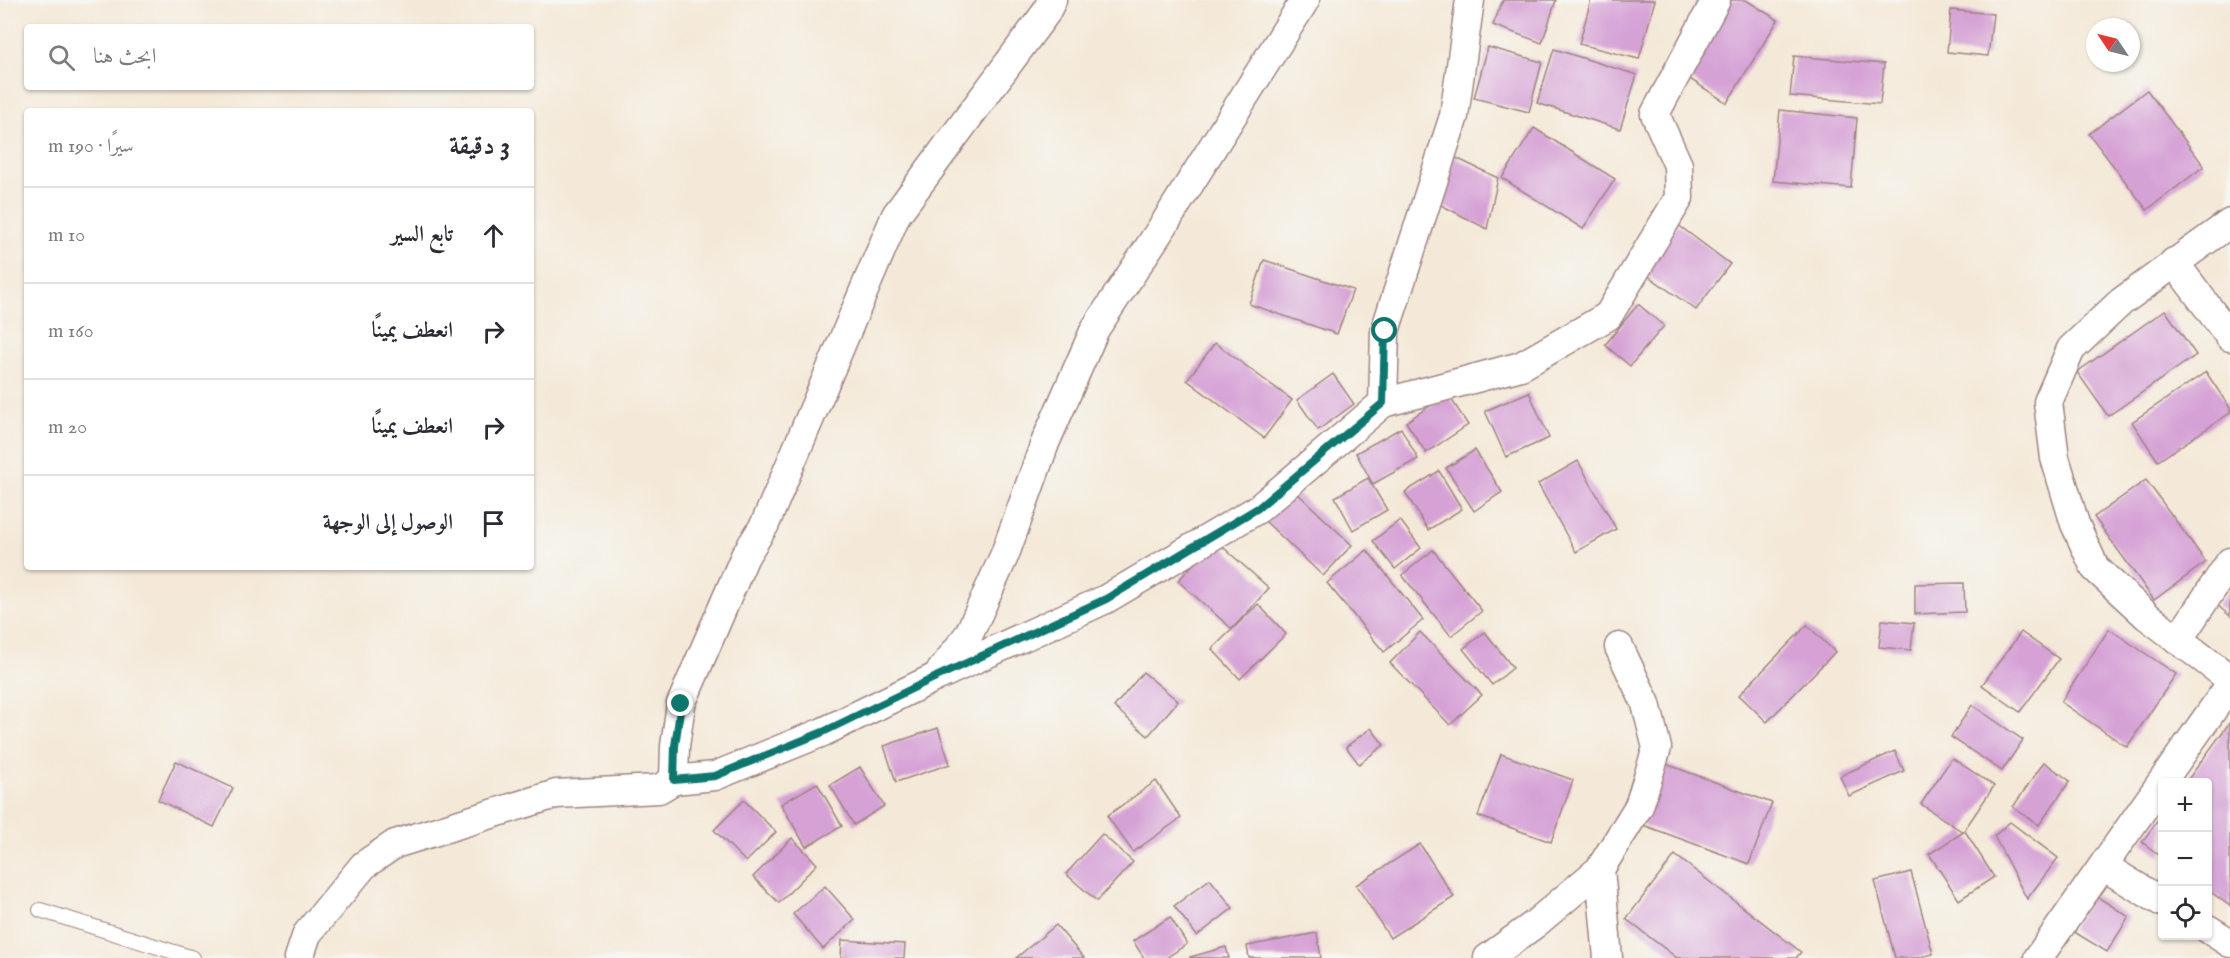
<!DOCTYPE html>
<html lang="ar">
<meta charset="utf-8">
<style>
:root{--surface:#fff;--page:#f7f7f7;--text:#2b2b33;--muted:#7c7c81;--line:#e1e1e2}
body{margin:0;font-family:"IM FELL English",Amiri,serif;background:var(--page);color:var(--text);direction:rtl}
.controls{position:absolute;right:18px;bottom:18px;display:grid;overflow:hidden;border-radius:6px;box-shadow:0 2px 4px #0004}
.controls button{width:54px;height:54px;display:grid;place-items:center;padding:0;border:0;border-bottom:2px solid var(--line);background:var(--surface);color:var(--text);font:30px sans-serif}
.compass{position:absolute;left:2086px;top:18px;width:54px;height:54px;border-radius:50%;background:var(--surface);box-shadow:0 2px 4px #0004;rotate:305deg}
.stop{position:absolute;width:18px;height:18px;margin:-14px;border:4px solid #0f766e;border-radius:50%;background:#fff}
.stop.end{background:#0f766e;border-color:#fff;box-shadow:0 2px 6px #0008}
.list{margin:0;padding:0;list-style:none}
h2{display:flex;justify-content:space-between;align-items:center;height:78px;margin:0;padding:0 24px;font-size:26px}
h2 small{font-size:20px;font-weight:400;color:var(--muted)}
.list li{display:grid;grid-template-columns:39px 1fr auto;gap:18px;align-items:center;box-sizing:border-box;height:96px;padding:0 24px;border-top:2px solid var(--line)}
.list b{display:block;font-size:22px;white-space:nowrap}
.list em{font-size:20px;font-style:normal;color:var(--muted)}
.icon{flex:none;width:33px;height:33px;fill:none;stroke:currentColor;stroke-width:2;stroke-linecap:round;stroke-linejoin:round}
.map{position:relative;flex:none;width:2230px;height:958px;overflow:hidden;direction:ltr}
.search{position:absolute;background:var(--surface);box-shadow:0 2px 4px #0004;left:24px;top:24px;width:510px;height:66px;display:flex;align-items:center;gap:15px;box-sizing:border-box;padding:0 21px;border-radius:6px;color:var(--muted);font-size:22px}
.panel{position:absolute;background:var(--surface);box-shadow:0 2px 4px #0004;left:24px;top:108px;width:510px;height:462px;border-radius:6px;direction:rtl}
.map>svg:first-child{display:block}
.building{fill:#d6a2d6}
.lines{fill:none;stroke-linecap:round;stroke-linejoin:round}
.service-casing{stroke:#9f8482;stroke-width:16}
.minor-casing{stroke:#9f8482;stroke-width:31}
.service{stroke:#fff;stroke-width:14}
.minor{stroke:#fff;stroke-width:28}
.route{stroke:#0f766e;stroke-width:8}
</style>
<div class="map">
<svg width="2230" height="958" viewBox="0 0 2230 958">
<rect width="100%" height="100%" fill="#f6f6f2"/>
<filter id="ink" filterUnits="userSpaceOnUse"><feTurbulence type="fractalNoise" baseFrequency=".0167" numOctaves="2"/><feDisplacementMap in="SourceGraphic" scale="12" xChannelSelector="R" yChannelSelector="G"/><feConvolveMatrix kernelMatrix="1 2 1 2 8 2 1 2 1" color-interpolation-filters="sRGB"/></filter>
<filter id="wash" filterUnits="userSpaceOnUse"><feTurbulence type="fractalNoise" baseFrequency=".008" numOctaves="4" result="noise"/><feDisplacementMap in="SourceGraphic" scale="24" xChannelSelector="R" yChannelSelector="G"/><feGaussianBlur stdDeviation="1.35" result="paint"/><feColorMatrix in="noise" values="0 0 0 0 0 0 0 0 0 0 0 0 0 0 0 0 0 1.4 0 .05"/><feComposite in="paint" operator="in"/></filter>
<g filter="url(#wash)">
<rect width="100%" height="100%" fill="#f4e9d8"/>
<g id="blocks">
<!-- building -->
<g class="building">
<polygon points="1503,0 1556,0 1542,43 1493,25"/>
<polygon points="1591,0 1655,0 1639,59 1579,44"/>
<polygon points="1728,0 1746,0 1778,20 1727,103 1682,74"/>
<polygon points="1951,10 1993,14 1988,56 1947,52"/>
<polygon points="1488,47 1542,62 1529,112 1474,98"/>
<polygon points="1554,49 1637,75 1620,129 1537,103"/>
<polygon points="1794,56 1884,64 1880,104 1790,96"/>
<polygon points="2147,90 2204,166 2147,210 2089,134"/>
<polygon points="1780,110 1857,118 1851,188 1773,181"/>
<polygon points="1534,128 1615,179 1583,229 1502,178"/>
<polygon points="1452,156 1498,178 1487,229 1441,205"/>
<polygon points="1677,224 1730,264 1696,310 1643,272"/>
<polygon points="1264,260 1353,290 1337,334 1249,304"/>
<polygon points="1638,304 1664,326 1630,366 1605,345"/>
<polygon points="2165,310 2196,355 2108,416 2077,372"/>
<polygon points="1215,343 1292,400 1264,438 1187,380"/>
<polygon points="2206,372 2230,408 2230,413 2158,461 2132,422"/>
<polygon points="1333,374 1354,404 1318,430 1297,400"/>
<polygon points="1529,392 1549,438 1506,457 1485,411"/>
<polygon points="1448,394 1468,425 1426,453 1406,422"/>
<polygon points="1401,428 1418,459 1373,484 1356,453"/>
<polygon points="1475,450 1502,492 1474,511 1446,468"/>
<polygon points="1578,461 1616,529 1576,552 1538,484"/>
<polygon points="1439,471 1462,509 1428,530 1405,492"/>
<polygon points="1368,478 1387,510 1353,530 1335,497"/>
<polygon points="2146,480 2206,562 2154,600 2094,517"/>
<polygon points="1295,491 1352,545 1323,576 1264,520"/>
<polygon points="1400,520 1421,548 1395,569 1373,541"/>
<polygon points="1215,540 1269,588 1232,629 1178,581"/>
<polygon points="1367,550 1423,620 1384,652 1327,583"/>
<polygon points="1433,550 1482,611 1451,636 1402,575"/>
<polygon points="1964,583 1965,612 1915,614 1915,584"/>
<polygon points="2230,590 2230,616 2217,605"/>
<polygon points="1258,604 1286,634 1240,679 1212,649"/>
<polygon points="1882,620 1914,623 1911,650 1879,647"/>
<polygon points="1807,625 1835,652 1767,722 1739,695"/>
<polygon points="2109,629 2176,674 2127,747 2061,702"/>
<polygon points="1420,632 1482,695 1450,725 1390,663"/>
<polygon points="1485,632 1513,668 1492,685 1463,649"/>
<polygon points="2021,632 2059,659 2020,712 1982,685"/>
<polygon points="1143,672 1178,701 1148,736 1114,707"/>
<polygon points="1972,705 2023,740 2002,771 1951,737"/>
<polygon points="2230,722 2230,906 2208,890 2208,782 2186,782"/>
<polygon points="938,728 950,764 896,782 884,746"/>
<polygon points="1371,728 1384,745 1359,764 1346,747"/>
<polygon points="1895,751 1904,771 1849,796 1840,776"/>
<polygon points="1501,754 1573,780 1551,842 1478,816"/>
<polygon points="1952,758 1994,786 1963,832 1921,804"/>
<polygon points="176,761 233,788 214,827 158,800"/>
<polygon points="2044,762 2070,781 2039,825 2013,807"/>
<polygon points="1666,764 1772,803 1749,864 1643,825"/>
<polygon points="860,767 884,806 854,825 830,785"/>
<polygon points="1156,781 1181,818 1133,852 1107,816"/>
<polygon points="817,783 842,826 806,847 781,804"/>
<polygon points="744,800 776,832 746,862 714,830"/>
<polygon points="2162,814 2162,857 2142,842"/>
<polygon points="2010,822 2058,858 2027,899 1994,836"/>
<polygon points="1965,831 1994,877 1959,900 1929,854"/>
<polygon points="1102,834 1133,862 1097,901 1066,874"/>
<polygon points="792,838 817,864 779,903 753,877"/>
<polygon points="1420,844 1454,897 1390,938 1356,885"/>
<polygon points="1675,855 1801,952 1796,958 1677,958 1626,919"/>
<polygon points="1911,872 1933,954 1917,958 1895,958 1875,881"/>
<polygon points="1210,879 1233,908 1197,936 1174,906"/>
<polygon points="825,886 855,920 823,949 793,914"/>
<polygon points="2093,894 2129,917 2107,952 2071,930"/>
<polygon points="1170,917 1187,944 1166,958 1144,958 1133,941"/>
<polygon points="1056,925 1084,958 1016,958"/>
<polygon points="1317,933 1321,958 1249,958 1247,946"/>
<polygon points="842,940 905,944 904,958 841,958"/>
<polygon points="1226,947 1229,958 1190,958 1190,957"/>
</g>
</g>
</g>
<g filter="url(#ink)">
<use href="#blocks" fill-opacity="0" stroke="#9f8482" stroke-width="1.5"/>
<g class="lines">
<defs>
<polyline id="service" points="40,910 193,958"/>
<g id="minor">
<polyline points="2230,223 2121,302 2071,349 2048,402 2055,458 2075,524 2095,568 2147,616 2230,679"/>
<polyline points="2174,262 2230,337"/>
<polyline points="1383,403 1385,331 1454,116 1470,0"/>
<polyline points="2178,640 2230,562"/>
<polyline points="938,675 969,634 1005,554 1045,443 1095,329 1165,223 1305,0"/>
<polyline points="674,780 675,746 681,704 745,556 765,524 896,215 1045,14 1052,0"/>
<polyline points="2103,866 2162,902"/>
<polyline points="2208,929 2230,943"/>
<polyline points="299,958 307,934 364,865 395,844 556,794 659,789 674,780 715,776 823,732 936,677 1106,599 1258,509 1383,403 1521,366 1608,316 1679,198 1678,165 1655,114 1716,0"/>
<polyline points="1488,958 1535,924 1600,869"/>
<polyline points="1608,958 1600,869 1639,806 1657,748 1646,704 1619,647"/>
<polyline points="2038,958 2230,685"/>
</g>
</defs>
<!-- service casing -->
<use href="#service" class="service-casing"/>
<!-- minor casing -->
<use href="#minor" class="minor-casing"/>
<!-- service -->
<use href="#service" class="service"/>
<!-- minor -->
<use href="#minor" class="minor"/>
</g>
</g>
<g class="lines" filter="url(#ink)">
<!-- route -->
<polyline class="route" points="681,704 675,746 674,780 715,776 823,732 936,677 1106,599 1258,508 1383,403 1385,331"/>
</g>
</svg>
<div class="controls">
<button>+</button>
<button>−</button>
<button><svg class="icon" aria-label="locate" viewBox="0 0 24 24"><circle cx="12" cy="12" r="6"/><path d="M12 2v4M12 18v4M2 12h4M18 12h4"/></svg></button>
</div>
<svg class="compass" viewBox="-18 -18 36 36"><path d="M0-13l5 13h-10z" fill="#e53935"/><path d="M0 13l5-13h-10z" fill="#7c7c81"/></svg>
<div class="stop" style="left:1385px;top:331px"></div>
<div class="stop end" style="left:681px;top:704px"></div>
<div class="search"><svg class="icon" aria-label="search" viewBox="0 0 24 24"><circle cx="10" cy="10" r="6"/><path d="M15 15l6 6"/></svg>ابحث هنا</div>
<section class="panel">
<h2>3 دقيقة<small>سيرًا · 190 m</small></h2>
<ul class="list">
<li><svg class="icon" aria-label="ahead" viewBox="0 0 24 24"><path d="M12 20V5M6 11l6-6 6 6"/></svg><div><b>تابع السير</b></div><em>10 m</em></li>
<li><svg class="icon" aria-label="right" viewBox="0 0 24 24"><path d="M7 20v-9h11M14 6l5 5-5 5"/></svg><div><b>انعطف يمينًا</b></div><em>160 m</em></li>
<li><svg class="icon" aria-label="right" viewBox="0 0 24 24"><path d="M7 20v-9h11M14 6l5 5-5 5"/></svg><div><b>انعطف يمينًا</b></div><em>20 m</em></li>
<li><svg class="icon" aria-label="arrive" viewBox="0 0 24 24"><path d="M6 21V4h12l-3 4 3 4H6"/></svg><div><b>الوصول إلى الوجهة</b></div></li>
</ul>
</section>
</div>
